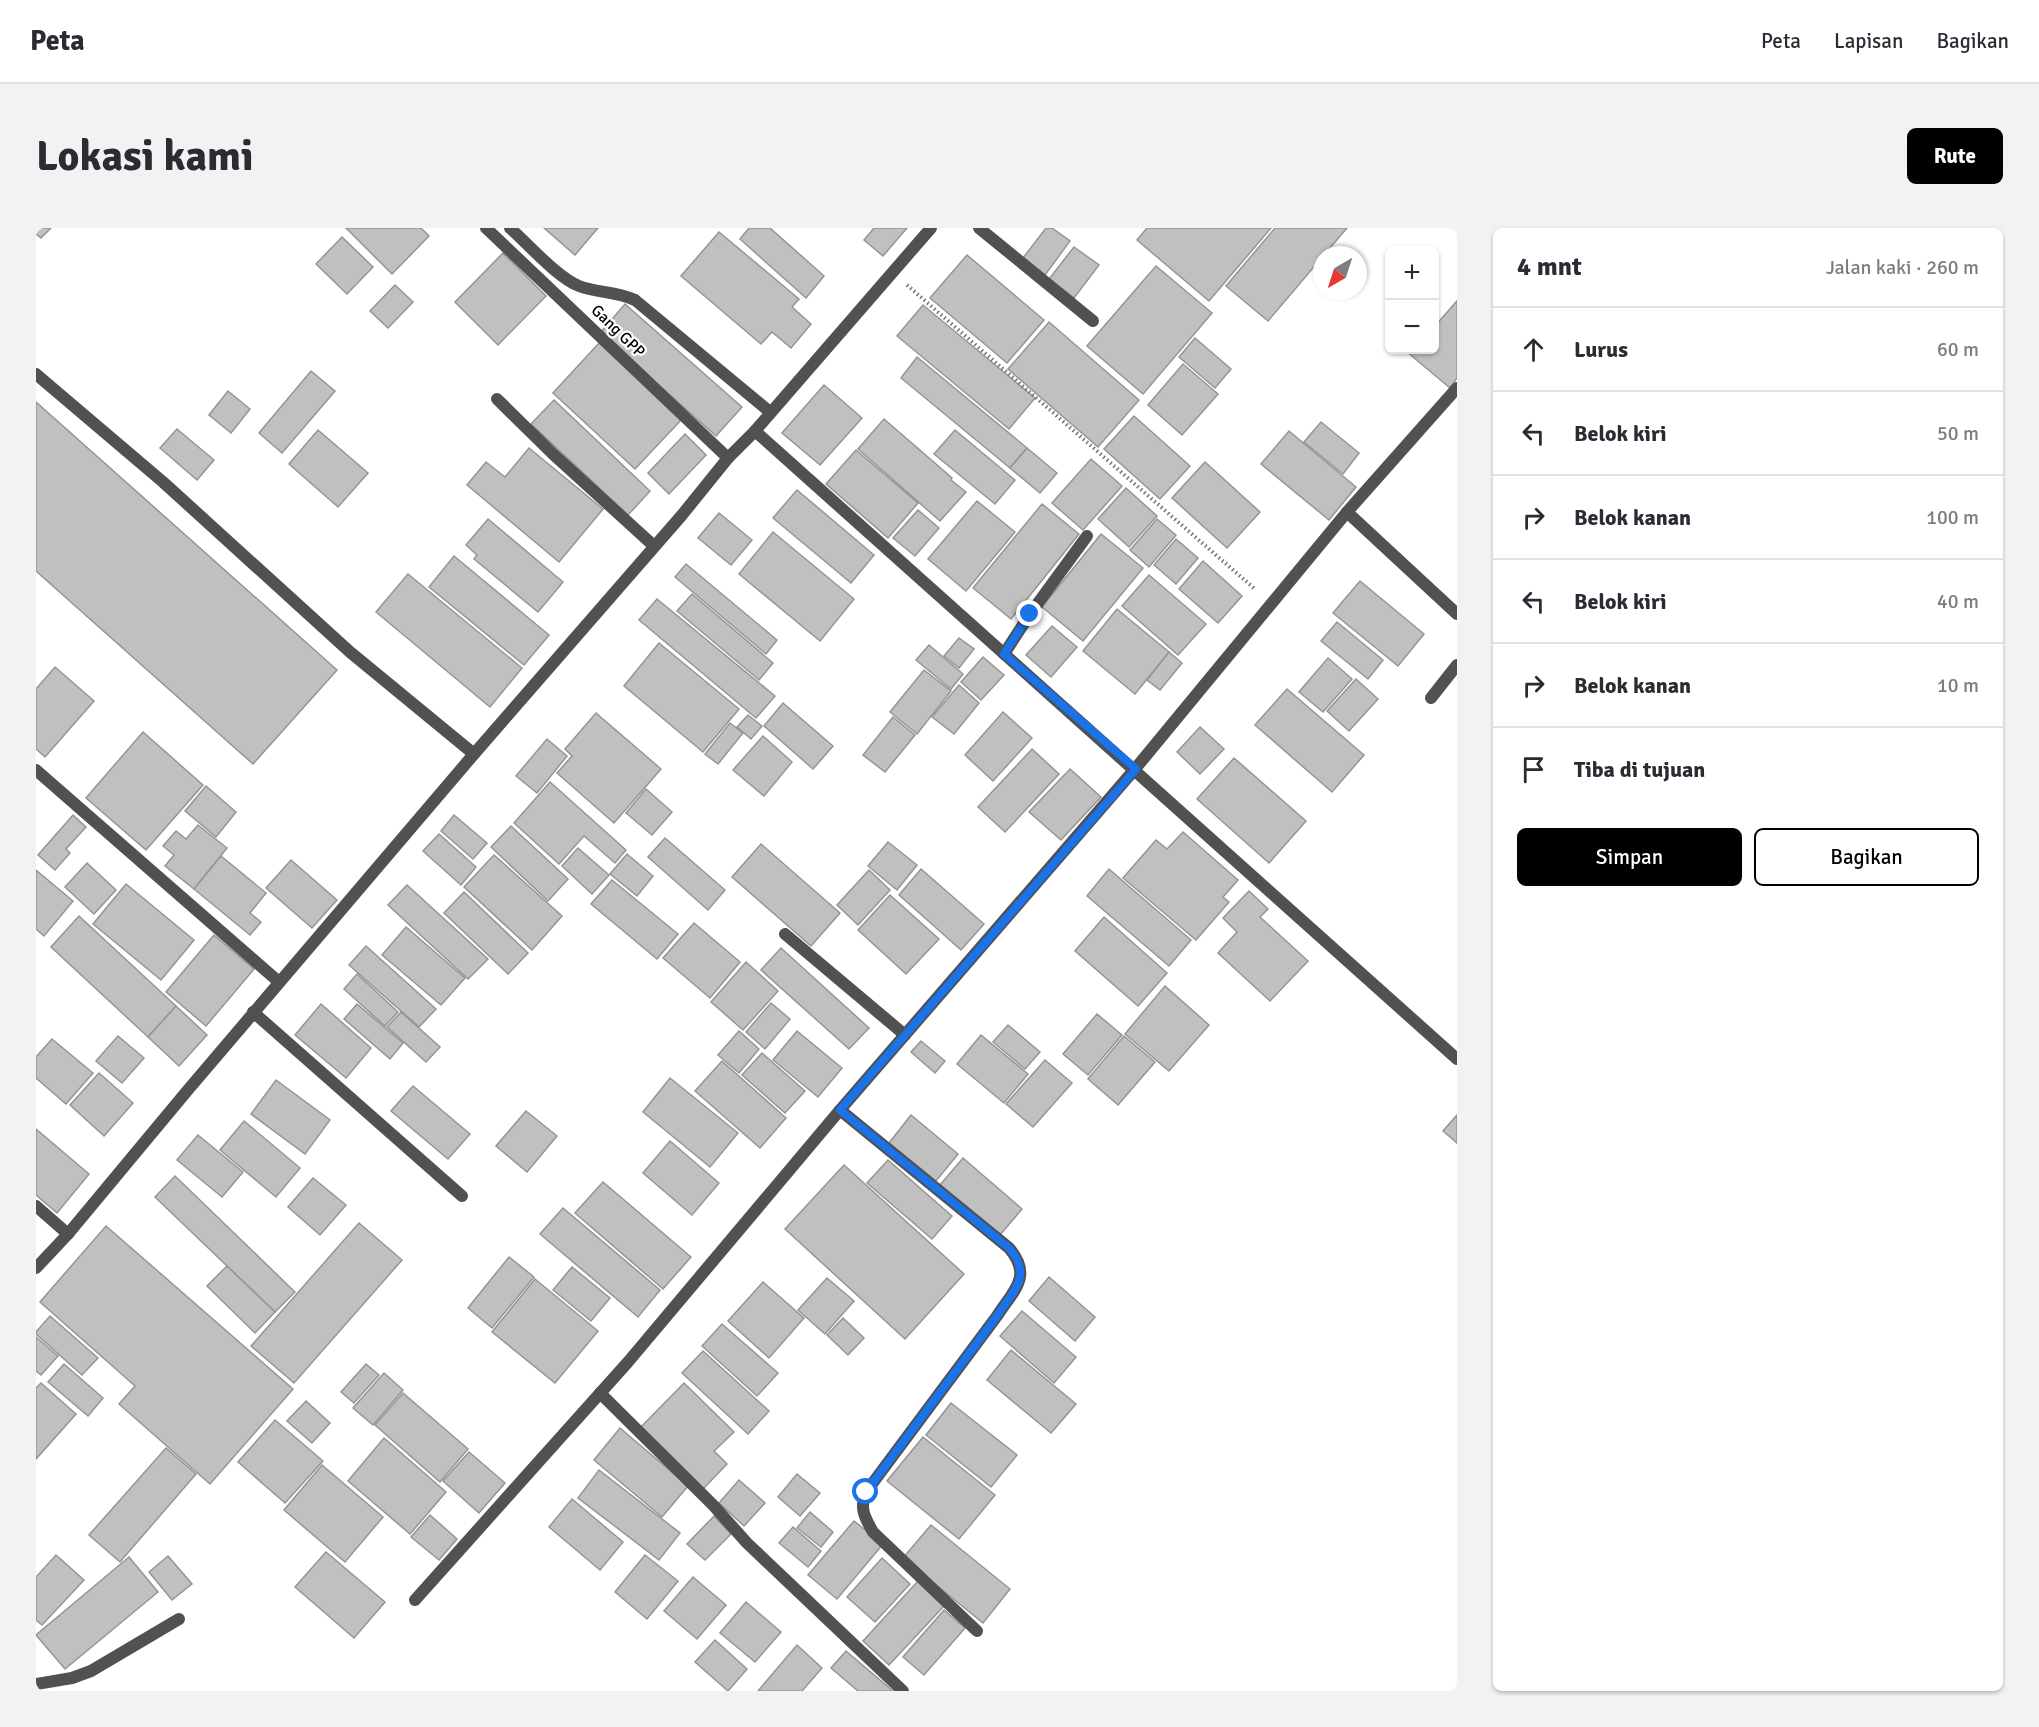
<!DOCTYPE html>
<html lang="id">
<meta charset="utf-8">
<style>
:root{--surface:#fff;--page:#f2f2f3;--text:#2b2b33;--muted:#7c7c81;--line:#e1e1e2;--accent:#000}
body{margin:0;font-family:Signika,sans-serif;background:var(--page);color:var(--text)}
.controls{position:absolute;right:18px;top:18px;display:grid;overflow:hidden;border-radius:9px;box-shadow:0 2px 4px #0004}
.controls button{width:54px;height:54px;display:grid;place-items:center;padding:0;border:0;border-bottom:2px solid var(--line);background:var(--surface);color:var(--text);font:30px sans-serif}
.compass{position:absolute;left:1277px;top:18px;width:54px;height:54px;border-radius:50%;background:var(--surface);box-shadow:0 2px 4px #0004;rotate:219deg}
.stop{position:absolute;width:18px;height:18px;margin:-14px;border:4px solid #1a73e8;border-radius:50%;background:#fff}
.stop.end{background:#1a73e8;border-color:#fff;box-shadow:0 2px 6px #0008}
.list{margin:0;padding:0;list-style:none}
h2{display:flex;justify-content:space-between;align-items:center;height:78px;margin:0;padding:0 24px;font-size:26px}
h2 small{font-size:20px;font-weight:400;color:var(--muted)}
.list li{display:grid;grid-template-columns:39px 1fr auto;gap:18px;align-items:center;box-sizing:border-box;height:84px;padding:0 24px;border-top:2px solid var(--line)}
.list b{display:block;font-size:22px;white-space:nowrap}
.list em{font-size:20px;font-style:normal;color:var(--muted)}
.actions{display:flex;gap:12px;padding:18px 24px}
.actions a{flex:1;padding:14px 0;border:2px solid var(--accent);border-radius:9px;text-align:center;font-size:21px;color:var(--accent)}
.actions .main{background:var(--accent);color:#fff}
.icon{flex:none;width:33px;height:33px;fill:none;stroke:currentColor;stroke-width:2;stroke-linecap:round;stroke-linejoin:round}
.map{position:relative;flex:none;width:1421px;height:1463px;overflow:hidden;border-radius:9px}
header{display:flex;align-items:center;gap:36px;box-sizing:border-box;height:84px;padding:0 30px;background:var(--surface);border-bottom:2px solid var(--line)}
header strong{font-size:28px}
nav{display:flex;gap:33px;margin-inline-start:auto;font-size:21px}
.intro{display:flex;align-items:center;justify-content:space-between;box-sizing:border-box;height:144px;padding:0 36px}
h1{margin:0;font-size:42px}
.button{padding:15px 27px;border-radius:9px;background:var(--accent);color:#fff;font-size:21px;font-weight:700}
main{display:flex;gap:36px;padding:0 36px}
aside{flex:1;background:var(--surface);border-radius:9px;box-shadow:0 2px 4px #0004}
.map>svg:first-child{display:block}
.building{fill:#c0c0c0;stroke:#959595;stroke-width:1.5}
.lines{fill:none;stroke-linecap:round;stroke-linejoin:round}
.path{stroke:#737373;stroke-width:4;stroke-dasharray:1.5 3;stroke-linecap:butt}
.service{stroke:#515151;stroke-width:12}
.minor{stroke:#515151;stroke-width:12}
.route{stroke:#1a73e8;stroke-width:8}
.labels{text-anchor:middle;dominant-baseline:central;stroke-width:4.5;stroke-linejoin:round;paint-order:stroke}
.street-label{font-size:16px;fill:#000;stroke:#fff}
</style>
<header>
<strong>Peta</strong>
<nav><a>Peta</a><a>Lapisan</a><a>Bagikan</a></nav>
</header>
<div class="intro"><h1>Lokasi kami</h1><a class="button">Rute</a></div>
<main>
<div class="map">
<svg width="1421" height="1463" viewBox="0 0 1421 1463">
<rect width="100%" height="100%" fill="#fff"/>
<!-- building -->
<g class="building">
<polygon points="0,0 15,0 5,10 0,6"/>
<polygon points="310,0 385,0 393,8 356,46"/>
<polygon points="508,0 562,0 539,27"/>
<polygon points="713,0 734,0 788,48 770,70 704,11"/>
<polygon points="838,0 871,0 847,28 828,12"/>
<polygon points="1010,0 1016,0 1034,13 1009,47 987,30"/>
<polygon points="1111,0 1235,0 1173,73 1101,12"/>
<polygon points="1239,0 1311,0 1232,93 1190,58"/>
<polygon points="683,4 763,71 756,79 775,96 755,120 736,104 725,116 645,48"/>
<polygon points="306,9 337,39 311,66 280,36"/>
<polygon points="1038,19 1063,37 1038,70 1013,51"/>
<polygon points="467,25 510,68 462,117 419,74"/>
<polygon points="931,27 1008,92 971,135 894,70"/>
<polygon points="1120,38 1176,85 1107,166 1051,118"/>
<polygon points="359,57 377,74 352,100 334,83"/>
<polygon points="1421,73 1421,150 1414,160 1371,124 1373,122 1398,122 1398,99"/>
<polygon points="589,76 706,179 680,208 564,105"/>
<polygon points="887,77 999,170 973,201 861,108"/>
<polygon points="1013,94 1103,172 1062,219 972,141"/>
<polygon points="1159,110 1195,141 1179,160 1143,129"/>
<polygon points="563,115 646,191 599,241 517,165"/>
<polygon points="881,129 991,220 974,240 865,150"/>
<polygon points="1147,136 1182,166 1146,207 1112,177"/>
<polygon points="275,143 299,163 246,225 223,205"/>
<polygon points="788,157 826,190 784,237 746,205"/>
<polygon points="192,163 214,181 195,205 173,187"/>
<polygon points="518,172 614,263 592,287 495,196"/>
<polygon points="0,174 301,442 217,536 0,343"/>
<polygon points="1098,188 1154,238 1124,271 1068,221"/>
<polygon points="848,191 916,250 915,252 930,264 904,293 822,221"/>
<polygon points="1285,194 1323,225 1307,246 1268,214"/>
<polygon points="141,201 178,232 161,252 124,220"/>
<polygon points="282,202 332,245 302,279 253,236"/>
<polygon points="919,202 979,252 959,276 898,226"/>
<polygon points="1253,203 1320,259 1293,292 1225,236"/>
<polygon points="649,206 670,227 633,266 612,245"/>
<polygon points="493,220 567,281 523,334 431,257 450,234 469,249"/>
<polygon points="991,220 1021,245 1004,265 974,240"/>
<polygon points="820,222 882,275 852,310 790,256"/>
<polygon points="1055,231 1086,258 1047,302 1016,275"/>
<polygon points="1169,234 1224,284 1191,320 1136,270"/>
<polygon points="1090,260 1121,288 1093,319 1062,291"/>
<polygon points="761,262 838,327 815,355 737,290"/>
<polygon points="941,273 979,304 930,363 892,331"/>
<polygon points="1006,276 1043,306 975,391 937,360"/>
<polygon points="882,282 903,300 879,328 857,310"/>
<polygon points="683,285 716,312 695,337 662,310"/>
<polygon points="452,291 527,354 502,384 438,331 441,327 430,317"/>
<polygon points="1121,291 1140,307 1113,339 1094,322"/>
<polygon points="737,304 818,371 784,413 703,346"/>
<polygon points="1065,306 1107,340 1047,413 1006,379"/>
<polygon points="1140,311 1162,330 1140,356 1118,337"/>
<polygon points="418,328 513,407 488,437 393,359"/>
<polygon points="1167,333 1206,368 1182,395 1143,361"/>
<polygon points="650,336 741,412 730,426 639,349"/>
<polygon points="372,346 486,440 454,479 340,384"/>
<polygon points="1113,347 1170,396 1142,427 1086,378"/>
<polygon points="1324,353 1388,406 1362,438 1297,385"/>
<polygon points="656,366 737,435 723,452 641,383"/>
<polygon points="621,371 739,468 720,490 603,392"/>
<polygon points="1081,381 1133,424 1099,466 1047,423"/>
<polygon points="1301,394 1347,432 1332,451 1285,413"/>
<polygon points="1016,398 1041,419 1015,449 990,427"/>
<polygon points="923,410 938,421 923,440 908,428"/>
<polygon points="623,415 703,481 667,524 588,458"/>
<polygon points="893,417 927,446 915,461 880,432"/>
<polygon points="1133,424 1146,435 1124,462 1111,452"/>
<polygon points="947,429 968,447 945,472 925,454"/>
<polygon points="1292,430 1316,451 1287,484 1263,464"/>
<polygon points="19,439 58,473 9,529 0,521 0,461"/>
<polygon points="888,442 915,463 881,506 854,484"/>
<polygon points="1320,451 1342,471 1313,503 1291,483"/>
<polygon points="923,457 943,475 918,506 896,489"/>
<polygon points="1251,461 1328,527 1296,564 1219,497"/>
<polygon points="747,475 797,518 777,541 728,498"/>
<polygon points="967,484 996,510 957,553 929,527"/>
<polygon points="560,485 625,541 578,595 521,545 536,528 529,521"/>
<polygon points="712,487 726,498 715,511 701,499"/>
<polygon points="857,489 879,507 849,544 827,527"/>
<polygon points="694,495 707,505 682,536 669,526"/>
<polygon points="1164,499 1188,521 1164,546 1141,524"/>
<polygon points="107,504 167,557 110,622 50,570"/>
<polygon points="727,508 756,534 728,568 697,542"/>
<polygon points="511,511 531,528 501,565 480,548"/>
<polygon points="996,521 1023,546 969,604 942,579"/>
<polygon points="1198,530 1270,593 1233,635 1161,571"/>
<polygon points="1034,541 1065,569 1025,612 993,584"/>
<polygon points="514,554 590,622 579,635 548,608 523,636 478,595"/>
<polygon points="170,558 200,584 180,609 149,583"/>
<polygon points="610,561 636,584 616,607 590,585"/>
<polygon points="37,587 50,599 30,621 34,625 19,642 2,627"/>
<polygon points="418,587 451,615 437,631 405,603"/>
<polygon points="162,597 191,620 158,661 129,638 138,627 127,618 140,603 150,611"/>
<polygon points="475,598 532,651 512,673 455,619"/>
<polygon points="1147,604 1202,652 1187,669 1193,674 1160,712 1087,650 1120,612 1131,621"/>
<polygon points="403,606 440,639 425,657 387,623"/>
<polygon points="629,610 689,662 672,682 612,629"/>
<polygon points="852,614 881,637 861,662 832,638"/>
<polygon points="725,616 804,685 775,718 696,649"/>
<polygon points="542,620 573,647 556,666 526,638"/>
<polygon points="591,626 617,648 601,668 574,646"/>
<polygon points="458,627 526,688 496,722 428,659"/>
<polygon points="185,628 230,665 214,685 225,694 214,707 158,661"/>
<polygon points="255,632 301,672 276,700 230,660"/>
<polygon points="51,635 80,662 58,686 29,659"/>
<polygon points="885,641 948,696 925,722 863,667"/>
<polygon points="1073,641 1155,712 1133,738 1051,668"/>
<polygon points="0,642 37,673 8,708 0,701"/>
<polygon points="833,642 854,662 822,697 801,677"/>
<polygon points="576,652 642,706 621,731 555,676"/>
<polygon points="90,656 158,712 125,752 57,696"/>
<polygon points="371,657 452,731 432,751 352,677"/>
<polygon points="1213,663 1232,681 1224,689 1272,733 1234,773 1182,725 1201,704 1187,690"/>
<polygon points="428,664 492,725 472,746 408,685"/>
<polygon points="854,667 903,711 870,746 822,702"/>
<polygon points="43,688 140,778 112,809 15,719"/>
<polygon points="1068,689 1131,745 1102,778 1039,723"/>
<polygon points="658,695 704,734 674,770 627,730"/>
<polygon points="370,699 429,750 405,777 346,727"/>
<polygon points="178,707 218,741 170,798 130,764"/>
<polygon points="330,718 400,781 383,799 313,737"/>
<polygon points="745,720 833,800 813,821 725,742"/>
<polygon points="710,734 742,763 707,802 675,774"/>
<polygon points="321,746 362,784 349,798 308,761"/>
<polygon points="1129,758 1173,797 1133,843 1089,806"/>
<polygon points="735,775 754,791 729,821 710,804"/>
<polygon points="285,776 335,820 310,850 259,807"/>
<polygon points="321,776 367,815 354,831 308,791"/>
<polygon points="140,778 171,807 143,838 112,809"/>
<polygon points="365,784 404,819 390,834 351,799"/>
<polygon points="1061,786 1086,807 1052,847 1027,826"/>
<polygon points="972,797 1004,824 989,841 957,814"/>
<polygon points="703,803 723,821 703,845 682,827"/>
<polygon points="761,803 806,840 782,869 737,832"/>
<polygon points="945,807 992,846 968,875 921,836"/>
<polygon points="82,808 108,830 86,855 60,833"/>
<polygon points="1088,808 1119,834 1082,877 1052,851"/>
<polygon points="16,811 57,845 30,876 0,850 0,829"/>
<polygon points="885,813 909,833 899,845 875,824"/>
<polygon points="726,825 769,863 749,885 706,847"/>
<polygon points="1009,832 1036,855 997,899 970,876"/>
<polygon points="686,833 750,890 724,920 659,863"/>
<polygon points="63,845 97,875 68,908 34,877"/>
<polygon points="634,850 702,905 674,939 607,884"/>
<polygon points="240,852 294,892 269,926 215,886"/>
<polygon points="377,858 434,906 412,931 355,883"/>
<polygon points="490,883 521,908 491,944 460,918"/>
<polygon points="875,887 922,926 900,953 853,915"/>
<polygon points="1421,887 1421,915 1407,903"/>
<polygon points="208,893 264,940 240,969 184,922"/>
<polygon points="0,901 53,946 21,985 0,967"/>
<polygon points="162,907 207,944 186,969 141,932"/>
<polygon points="634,913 683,955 656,987 607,945"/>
<polygon points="927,930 986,981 964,1007 904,957"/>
<polygon points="852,932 916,988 896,1011 831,955"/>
<polygon points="808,937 928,1046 869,1111 749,1001"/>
<polygon points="139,948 259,1064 239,1084 119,969"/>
<polygon points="277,950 310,977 284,1007 252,979"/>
<polygon points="567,954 655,1029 627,1061 539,985"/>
<polygon points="527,980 624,1062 602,1089 504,1006"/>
<polygon points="323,995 366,1032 258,1155 215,1118"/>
<polygon points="70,998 257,1161 174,1256 83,1176 99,1158 4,1074"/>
<polygon points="473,1029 498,1049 456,1100 432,1080"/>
<polygon points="191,1038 239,1084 219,1105 171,1058"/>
<polygon points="536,1039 574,1070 555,1093 517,1062"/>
<polygon points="1013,1049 1059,1089 1039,1113 993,1073"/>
<polygon points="791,1050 818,1073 789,1106 762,1082"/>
<polygon points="499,1051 562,1103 519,1155 456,1104"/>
<polygon points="727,1054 768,1090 733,1130 692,1093"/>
<polygon points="986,1083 1040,1129 1018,1155 964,1108"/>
<polygon points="14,1088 62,1130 46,1147 0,1106 0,1104"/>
<polygon points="807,1090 828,1110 812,1127 791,1107"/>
<polygon points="686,1096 742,1145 721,1168 666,1118"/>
<polygon points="0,1109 22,1128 5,1147 0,1143"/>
<polygon points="975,1122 1040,1176 1015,1205 951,1152"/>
<polygon points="667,1123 733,1183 712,1206 646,1145"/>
<polygon points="28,1136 67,1170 52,1188 12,1154"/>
<polygon points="330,1136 343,1147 318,1175 305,1164"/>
<polygon points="348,1145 367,1162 337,1197 317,1180"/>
<polygon points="5,1155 40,1186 0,1231 0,1160"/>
<polygon points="648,1155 698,1204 678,1223 691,1236 667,1261 604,1200"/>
<polygon points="367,1165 432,1221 404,1254 339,1197"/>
<polygon points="270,1173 294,1195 276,1215 251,1193"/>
<polygon points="915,1175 981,1227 955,1259 890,1207"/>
<polygon points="239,1192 287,1233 249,1275 202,1234"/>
<polygon points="584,1200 652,1258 626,1289 558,1232"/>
<polygon points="887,1209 959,1267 923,1311 851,1253"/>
<polygon points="348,1210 410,1264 374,1306 312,1253"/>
<polygon points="130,1220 160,1246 84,1334 53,1307"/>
<polygon points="433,1224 469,1255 443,1285 407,1253"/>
<polygon points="286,1237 347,1289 309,1334 248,1282"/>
<polygon points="563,1242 644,1305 623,1332 542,1270"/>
<polygon points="761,1246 784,1265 764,1288 742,1269"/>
<polygon points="703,1252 729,1275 708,1298 683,1275"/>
<polygon points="536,1271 587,1314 564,1342 513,1299"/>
<polygon points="774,1284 797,1304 785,1319 761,1300"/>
<polygon points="394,1287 421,1311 403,1332 375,1309"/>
<polygon points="678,1288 695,1306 669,1332 651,1316"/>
<polygon points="818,1293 847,1316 801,1371 772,1347"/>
<polygon points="895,1297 974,1361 947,1395 867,1330"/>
<polygon points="757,1299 785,1323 772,1339 743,1315"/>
<polygon points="290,1324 349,1374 318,1410 259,1359"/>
<polygon points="20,1327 48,1352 6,1397 0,1392 0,1349"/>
<polygon points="609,1327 642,1353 611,1391 579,1364"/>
<polygon points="132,1328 156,1356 136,1372 113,1344"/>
<polygon points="93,1329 122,1364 29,1441 0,1407"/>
<polygon points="846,1330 874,1356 839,1394 811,1369"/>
<polygon points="657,1349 690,1377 661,1411 628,1383"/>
<polygon points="882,1353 908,1378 853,1437 827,1413"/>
<polygon points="710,1374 745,1404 719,1434 684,1405"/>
<polygon points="908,1382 929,1400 888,1447 867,1429"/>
<polygon points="679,1412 711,1441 692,1463 659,1434"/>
<polygon points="761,1417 786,1440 766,1463 722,1463"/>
<polygon points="810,1423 857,1463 822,1463 795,1440"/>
</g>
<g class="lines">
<!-- path -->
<polyline class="path" points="871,57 1220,362"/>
<!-- service -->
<g class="service">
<path d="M474,0c18,16 48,50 69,58 18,7 37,5 56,14l135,112"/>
<polyline points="943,0 1057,93"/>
<polyline points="0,146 127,254 314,424 438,526"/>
<polyline points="749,706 869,807"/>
</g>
<!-- minor -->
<g class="minor">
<polyline points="450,0 692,230"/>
<polyline points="461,171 517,226 618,318"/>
<path d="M719,203c234,210 469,418 702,628"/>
<polyline points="1311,284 1421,386"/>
<polyline points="968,426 994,386 1051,308"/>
<polyline points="1395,470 1421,437"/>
<polyline points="0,542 243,754"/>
<polyline points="217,784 426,968"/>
<path d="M804,882l169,138c24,28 5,42 -12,68l-131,176c-7,16 -1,26 7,40l104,99"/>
<polyline points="0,978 32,1006"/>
<polyline points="0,1040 32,1006 151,863 438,526 646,287 692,230 719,203 895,0"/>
<polyline points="564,1165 677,1277 711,1315 867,1463"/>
<polyline points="379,1372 592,1134 804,882 1099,541 1311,284 1421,160"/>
<polyline points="0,1456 36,1450 55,1443 143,1391"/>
</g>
</g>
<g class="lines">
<!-- route -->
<path class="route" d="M830,1264l131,-176c17,-26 36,-40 12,-68l-169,-138 296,-341 -132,-115 26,-40"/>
</g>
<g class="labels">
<!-- street labels -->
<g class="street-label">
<text transform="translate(582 103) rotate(44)">Gang GPP</text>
</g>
</g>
</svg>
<div class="controls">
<button>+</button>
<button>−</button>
</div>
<svg class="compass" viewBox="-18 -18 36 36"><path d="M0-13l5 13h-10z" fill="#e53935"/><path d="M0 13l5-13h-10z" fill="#7c7c81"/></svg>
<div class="stop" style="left:830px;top:1264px"></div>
<div class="stop end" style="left:994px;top:386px"></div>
</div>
<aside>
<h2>4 mnt<small>Jalan kaki · 260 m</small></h2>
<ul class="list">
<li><svg class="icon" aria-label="ahead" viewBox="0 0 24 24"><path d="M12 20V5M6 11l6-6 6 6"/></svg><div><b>Lurus</b></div><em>60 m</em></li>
<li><svg class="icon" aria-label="left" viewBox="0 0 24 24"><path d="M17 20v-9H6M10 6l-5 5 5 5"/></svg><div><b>Belok kiri</b></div><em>50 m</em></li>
<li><svg class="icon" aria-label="right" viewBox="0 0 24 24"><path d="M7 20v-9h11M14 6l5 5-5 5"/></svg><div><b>Belok kanan</b></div><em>100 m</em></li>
<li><svg class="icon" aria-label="left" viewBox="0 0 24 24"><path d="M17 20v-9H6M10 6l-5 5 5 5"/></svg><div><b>Belok kiri</b></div><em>40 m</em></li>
<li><svg class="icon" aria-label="right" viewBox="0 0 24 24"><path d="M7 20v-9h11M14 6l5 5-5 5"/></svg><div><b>Belok kanan</b></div><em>10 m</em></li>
<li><svg class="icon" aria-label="arrive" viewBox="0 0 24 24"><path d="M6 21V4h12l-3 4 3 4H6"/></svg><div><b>Tiba di tujuan</b></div></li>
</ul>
<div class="actions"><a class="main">Simpan</a><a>Bagikan</a></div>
</aside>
</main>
